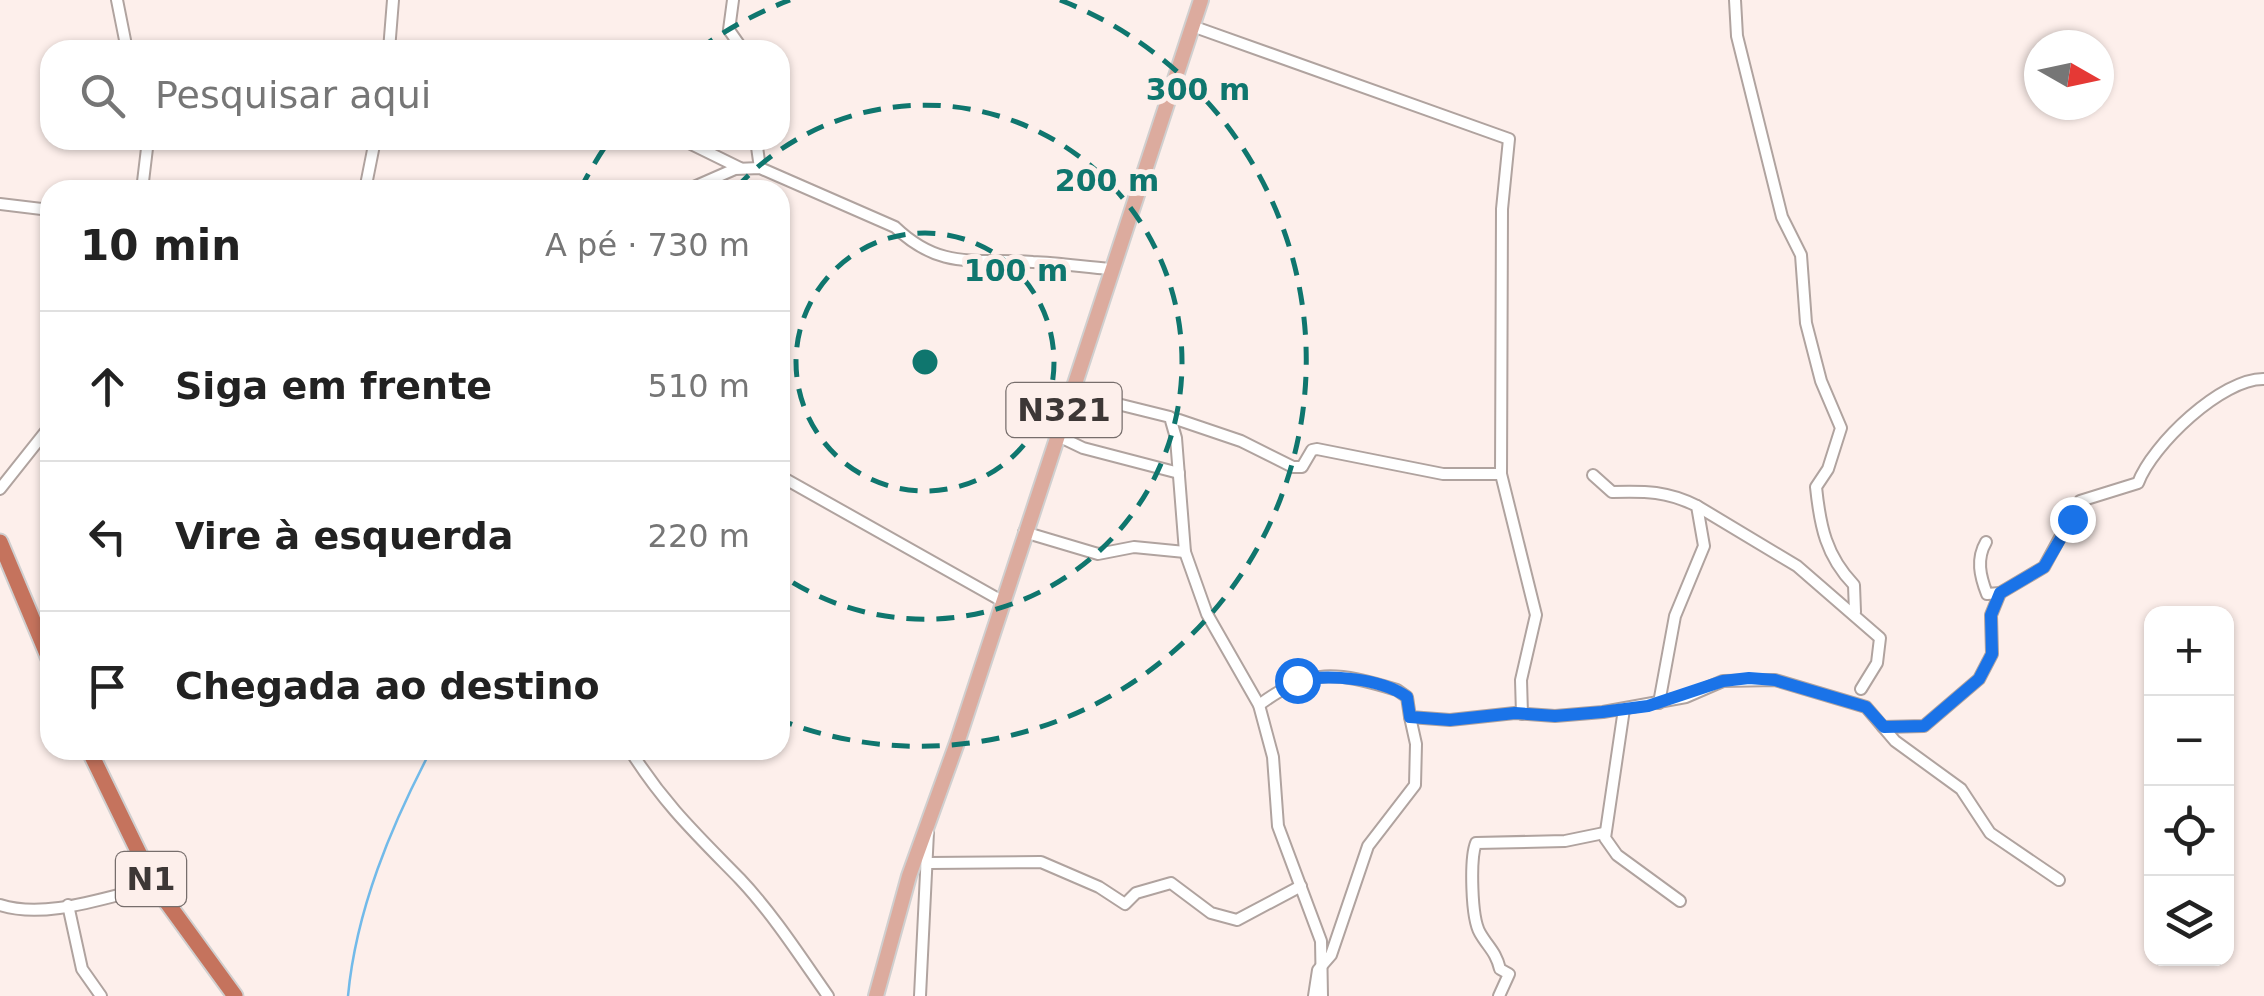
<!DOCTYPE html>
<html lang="pt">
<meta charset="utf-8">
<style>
:root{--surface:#fff;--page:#f6f6f6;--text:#222;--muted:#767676;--line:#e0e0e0}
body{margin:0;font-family:"DejaVu Sans",sans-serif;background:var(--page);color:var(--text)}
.controls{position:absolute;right:30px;bottom:30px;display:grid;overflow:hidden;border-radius:20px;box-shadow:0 2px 8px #0004}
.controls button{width:90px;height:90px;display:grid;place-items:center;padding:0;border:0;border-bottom:2px solid var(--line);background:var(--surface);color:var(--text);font:50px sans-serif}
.compass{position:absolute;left:2024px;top:30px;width:90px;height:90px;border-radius:50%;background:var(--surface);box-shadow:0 2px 8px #0004;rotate:99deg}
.stop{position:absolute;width:30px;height:30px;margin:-22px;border:8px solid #1a73e8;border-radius:50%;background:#fff}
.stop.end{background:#1a73e8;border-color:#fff;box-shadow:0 2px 10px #0008}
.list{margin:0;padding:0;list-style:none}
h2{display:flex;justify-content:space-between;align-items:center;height:130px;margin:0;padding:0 40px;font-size:42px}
h2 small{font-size:32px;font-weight:400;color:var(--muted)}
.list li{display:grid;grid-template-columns:65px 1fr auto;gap:30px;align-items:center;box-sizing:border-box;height:150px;padding:0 40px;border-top:2px solid var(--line)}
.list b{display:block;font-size:38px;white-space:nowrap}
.list em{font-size:32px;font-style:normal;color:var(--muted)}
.icon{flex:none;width:55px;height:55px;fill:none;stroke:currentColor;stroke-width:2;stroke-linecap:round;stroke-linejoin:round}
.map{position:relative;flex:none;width:2264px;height:996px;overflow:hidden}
.search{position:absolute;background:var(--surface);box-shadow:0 2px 8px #0004;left:40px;top:40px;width:750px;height:110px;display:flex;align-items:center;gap:25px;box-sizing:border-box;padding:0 35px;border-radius:30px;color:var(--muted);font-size:38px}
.panel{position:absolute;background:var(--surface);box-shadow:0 2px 8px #0004;left:40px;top:180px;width:750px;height:580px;border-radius:30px}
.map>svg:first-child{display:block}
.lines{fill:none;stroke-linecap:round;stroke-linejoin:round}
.stream{stroke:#72bae9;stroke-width:2.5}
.minor-casing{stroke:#b0a39f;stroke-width:14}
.major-casing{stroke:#d0cfcf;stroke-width:18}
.highway-casing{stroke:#d0cfcf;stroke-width:19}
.minor{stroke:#fff;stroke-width:10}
.major{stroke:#dcab9e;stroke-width:14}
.highway{stroke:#c5735d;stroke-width:15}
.route{stroke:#1a73e8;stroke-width:12}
.ring{fill:none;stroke:#0f766e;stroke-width:5;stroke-dasharray:18 12}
.labels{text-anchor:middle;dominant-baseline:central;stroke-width:10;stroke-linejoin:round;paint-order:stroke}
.shield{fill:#fdefeb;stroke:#776e6c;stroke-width:2.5}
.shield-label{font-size:32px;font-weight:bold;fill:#3d3736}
.centre{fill:#0f766e;stroke:#fdefeb;stroke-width:5}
.ring-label{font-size:30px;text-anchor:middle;font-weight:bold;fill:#0f766e;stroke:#fdefeb;stroke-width:10;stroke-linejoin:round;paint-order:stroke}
</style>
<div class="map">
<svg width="2264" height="996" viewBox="0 0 2264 996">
<rect width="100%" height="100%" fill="#fdefeb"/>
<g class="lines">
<!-- stream -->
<path class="stream" d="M348,996c8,-86 43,-170 83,-246"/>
<defs>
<g id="minor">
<polyline points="117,0 127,50"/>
<polyline points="733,0 729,30 743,50"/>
<path d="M1735,0l2,36 45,181 19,38 5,68 15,58 20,47 -13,41 -12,18c4,39 10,69 38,98l1,27"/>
<polyline points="1192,26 1509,139 1502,209 1501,474 1536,615 1521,680 1522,714"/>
<polyline points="389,50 393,0"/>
<polyline points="683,140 740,168"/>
<polyline points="756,140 760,168"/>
<polyline points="142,190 148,140"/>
<polyline points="365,190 375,140"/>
<path d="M687,190l48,-21 25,-1 135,59c46,44 81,31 138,35 26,1 52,5 78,7"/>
<polyline points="0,204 50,210"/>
<polyline points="1069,392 1170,417 1176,438 1185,552 1207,614 1259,705 1273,757 1278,826 1321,941 1322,996"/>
<polyline points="1179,420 1241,441 1293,467 1302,467 1312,450 1317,449 1443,474 1501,474"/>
<polyline points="1058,436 1083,448 1179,473"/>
<path d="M1593,475l19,17c34,-1 55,-1 85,14l7,40 -29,70 -16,87"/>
<polyline points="780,476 1002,601"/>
<polyline points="0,489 50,426"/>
<polyline points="1697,506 1797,566 1880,638 1877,663 1861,689"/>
<polyline points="1024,532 1098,554 1134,547 1185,552"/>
<path d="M2000,593l44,-26 36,-66 58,-18c14,-38 84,-105 126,-104"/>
<path d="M1259,705c51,-38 78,-33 138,-15l10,7 3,20 40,3 65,-7 40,3 48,-4 83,-15 37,-16 52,-1 91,27 29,34 66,48 29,44 69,47"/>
<polyline points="1624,709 1605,838 1617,855 1680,901"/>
<path d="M1883,727l41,-1 55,-47 13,-25 -1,-39 9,-22 -13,1c-7,-18 -11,-35 -1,-52"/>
<path d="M630,750c34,54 66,84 110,129 33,35 60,77 88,117"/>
<polyline points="929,863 1041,862 1099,887 1125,904 1136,893 1171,883 1211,913 1237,920 1301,886"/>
<path d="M0,905c47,15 108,-9 155,-19"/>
<polyline points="68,905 82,969 101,996"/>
<polyline points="920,996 928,832"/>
<polyline points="1314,996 1318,970 1331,955 1368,846 1415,785 1416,744 1410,717"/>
<path d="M1499,996l10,-22 -9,-5c-4,-17 -12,-22 -20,-36 -9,-15 -10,-75 -4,-90l89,-2 39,-8"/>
</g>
<polyline id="major" points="876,996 909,876 958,740 1201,0"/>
<g id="highway">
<polyline points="0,542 50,661"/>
<polyline points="89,750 155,886 235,996"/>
</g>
</defs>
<!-- minor casing -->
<use href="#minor" class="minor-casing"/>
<!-- major casing -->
<use href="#major" class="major-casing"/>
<!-- highway casing -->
<use href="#highway" class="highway-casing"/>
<!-- minor -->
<use href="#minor" class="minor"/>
<!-- major -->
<use href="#major" class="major"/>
<!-- highway -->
<use href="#highway" class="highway"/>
</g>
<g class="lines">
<!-- route -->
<path class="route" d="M1297,680c32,-5 82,-3 110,17l3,20 40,3 65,-7 40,3 47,-4 46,-6 75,-25 26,-3 26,2 91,27 18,20 40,-1 55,-47 13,-25 -1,-39 9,-22 44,-26 28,-48"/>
</g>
<!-- distance rings -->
<g class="ring">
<circle cx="925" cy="362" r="129"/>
<path d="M736 188A257 257 0 1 1 781 575"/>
<path d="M580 190A386 386 0 0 1 609 141M698 50A386 386 0 0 1 790 0M1060 0A386 386 0 1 1 780 720"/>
</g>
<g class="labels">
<!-- shield labels -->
<g class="shield">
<rect x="1006.5" y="383" width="115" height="54" rx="8"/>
<rect x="116" y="852" width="70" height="54" rx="8"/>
</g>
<g class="shield-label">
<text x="1064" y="410">N321</text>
<text x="151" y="879">N1</text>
</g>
</g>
<circle cx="925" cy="362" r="15" class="centre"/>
<g class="ring-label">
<text x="1198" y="100">300 m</text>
<text x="1107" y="191">200 m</text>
<text x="1016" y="281">100 m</text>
</g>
</svg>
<div class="controls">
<button>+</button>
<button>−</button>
<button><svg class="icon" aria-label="locate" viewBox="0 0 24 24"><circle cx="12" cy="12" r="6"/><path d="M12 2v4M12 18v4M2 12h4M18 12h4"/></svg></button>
<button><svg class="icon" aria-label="layers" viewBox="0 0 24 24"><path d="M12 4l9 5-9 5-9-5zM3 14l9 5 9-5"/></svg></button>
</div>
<svg class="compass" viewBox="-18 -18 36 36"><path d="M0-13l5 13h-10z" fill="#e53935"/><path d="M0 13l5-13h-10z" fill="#767676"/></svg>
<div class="stop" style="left:1297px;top:680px"></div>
<div class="stop end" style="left:2072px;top:519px"></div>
<div class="search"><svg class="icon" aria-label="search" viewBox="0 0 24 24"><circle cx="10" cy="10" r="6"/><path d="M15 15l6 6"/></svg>Pesquisar aqui</div>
<section class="panel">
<h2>10 min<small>A pé · 730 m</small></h2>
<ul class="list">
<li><svg class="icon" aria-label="ahead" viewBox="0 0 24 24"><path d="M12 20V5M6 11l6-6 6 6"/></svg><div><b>Siga em frente</b></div><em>510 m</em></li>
<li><svg class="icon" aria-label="left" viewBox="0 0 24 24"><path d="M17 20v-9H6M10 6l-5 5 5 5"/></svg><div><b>Vire à esquerda</b></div><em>220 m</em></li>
<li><svg class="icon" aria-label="arrive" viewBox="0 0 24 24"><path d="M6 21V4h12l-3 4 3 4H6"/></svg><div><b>Chegada ao destino</b></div></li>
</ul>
</section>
</div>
